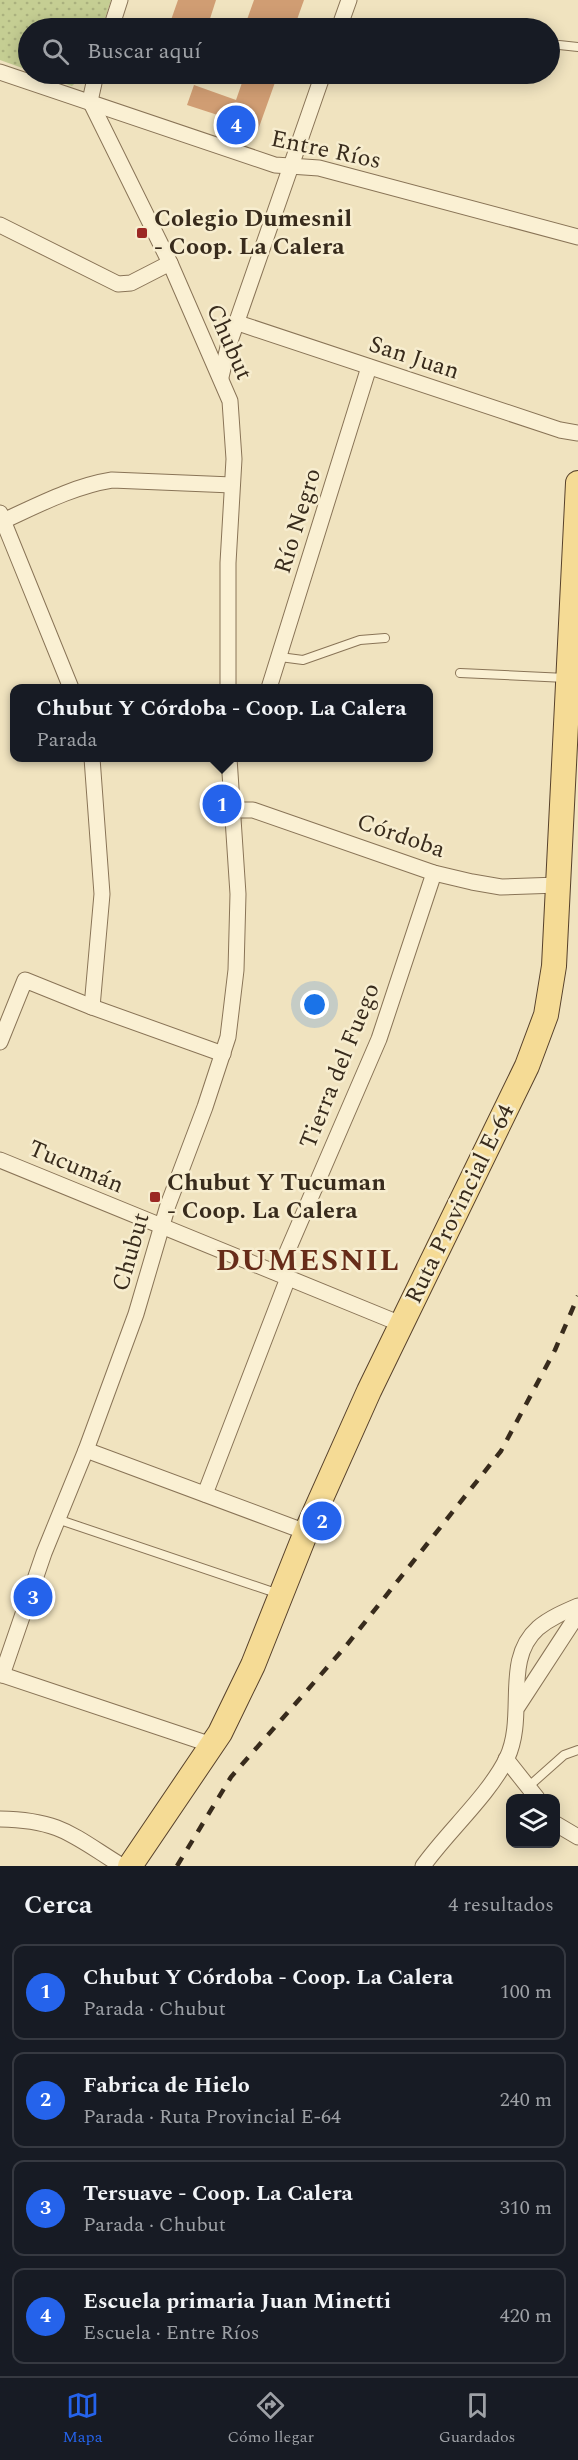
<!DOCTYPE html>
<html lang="es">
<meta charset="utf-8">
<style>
:root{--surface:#171b24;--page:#20242c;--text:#f1f3f6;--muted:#9ea1a6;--line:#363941;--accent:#2563eb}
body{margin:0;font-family:Spectral,serif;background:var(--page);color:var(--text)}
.controls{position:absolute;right:18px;bottom:18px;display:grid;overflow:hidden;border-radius:12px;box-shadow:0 3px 15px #0003}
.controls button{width:54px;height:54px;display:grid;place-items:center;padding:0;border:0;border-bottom:2px solid var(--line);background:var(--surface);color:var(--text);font:30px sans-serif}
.you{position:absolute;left:315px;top:1005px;width:21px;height:21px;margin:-15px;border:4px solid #fff;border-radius:50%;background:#1a73e8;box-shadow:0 0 0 9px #1a73e833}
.badge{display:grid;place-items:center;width:39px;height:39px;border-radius:50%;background:var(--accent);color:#fff;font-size:20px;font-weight:700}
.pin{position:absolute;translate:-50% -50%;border:3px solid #fff;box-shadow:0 2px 6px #0006}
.popup{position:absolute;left:10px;top:684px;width:423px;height:78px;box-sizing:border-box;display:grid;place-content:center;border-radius:12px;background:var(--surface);filter:drop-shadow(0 2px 4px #0005);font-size:20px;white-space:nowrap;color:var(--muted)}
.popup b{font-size:22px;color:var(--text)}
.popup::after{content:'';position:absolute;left:50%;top:100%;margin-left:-12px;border:12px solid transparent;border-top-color:var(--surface)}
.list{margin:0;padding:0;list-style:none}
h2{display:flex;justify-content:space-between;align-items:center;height:78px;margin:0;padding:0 24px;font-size:26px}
h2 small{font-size:20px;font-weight:400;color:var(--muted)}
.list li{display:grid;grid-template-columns:39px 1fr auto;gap:18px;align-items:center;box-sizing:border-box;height:96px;margin:0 12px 12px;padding:0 12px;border:2px solid var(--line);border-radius:12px}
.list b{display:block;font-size:22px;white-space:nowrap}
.list p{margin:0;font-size:20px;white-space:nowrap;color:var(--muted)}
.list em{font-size:20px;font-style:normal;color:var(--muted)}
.icon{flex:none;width:33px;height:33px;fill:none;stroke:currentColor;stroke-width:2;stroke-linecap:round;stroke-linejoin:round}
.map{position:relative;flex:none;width:578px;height:1866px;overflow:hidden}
.search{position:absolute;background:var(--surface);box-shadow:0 3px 15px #0003;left:18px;right:18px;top:18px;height:66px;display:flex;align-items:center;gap:15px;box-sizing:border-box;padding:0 21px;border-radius:33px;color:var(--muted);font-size:22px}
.sheet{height:510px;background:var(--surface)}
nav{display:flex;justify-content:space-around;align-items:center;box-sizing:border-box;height:84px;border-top:2px solid var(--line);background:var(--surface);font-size:16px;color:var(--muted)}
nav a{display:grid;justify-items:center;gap:3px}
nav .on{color:var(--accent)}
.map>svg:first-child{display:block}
.grass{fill:url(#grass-dots)}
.building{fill:#d09d73}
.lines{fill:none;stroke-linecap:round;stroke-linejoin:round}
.lane-casing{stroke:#897457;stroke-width:10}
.street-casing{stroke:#897457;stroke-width:17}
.primary-casing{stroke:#57412b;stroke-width:26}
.lane{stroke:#faf0d3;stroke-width:8}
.street{stroke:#faf0d3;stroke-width:15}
.primary{stroke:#f5db95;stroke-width:24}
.rail{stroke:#382b1c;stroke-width:4.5;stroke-dasharray:10 10;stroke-linecap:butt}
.poi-dot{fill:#9b2824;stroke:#f7edcf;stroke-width:2}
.labels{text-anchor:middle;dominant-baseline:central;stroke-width:5;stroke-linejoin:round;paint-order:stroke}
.street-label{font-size:24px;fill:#382b1c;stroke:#f7edcf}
.poi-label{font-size:24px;font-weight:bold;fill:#382b1c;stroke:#f7edcf;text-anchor:start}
.district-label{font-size:30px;font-weight:bold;letter-spacing:1.5px;fill:#672c19;stroke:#f7edcf}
</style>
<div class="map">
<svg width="578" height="1866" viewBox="0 0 578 1866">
<defs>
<pattern id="grass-dots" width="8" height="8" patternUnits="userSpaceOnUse" patternTransform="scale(1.5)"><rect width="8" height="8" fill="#c5ce93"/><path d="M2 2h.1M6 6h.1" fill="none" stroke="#aab17e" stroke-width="1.8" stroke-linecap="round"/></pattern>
</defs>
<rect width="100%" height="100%" fill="#f0e3bf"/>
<!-- grass -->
<g class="grass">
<polygon points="0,0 111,0 102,28 28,28 28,70 0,60"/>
<polygon points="37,74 85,74 72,86"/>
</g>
<!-- building -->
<g class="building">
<polygon points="178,0 216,0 207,28 196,28 171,20"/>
<polygon points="254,0 304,0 294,28 244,28"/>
<polygon points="245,74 278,74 258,130 244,125 241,134 227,129 230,119 187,105 194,85 236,100"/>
</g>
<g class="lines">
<defs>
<g id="lane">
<polyline points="550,44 578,47"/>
<polyline points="280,657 303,660 360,640 385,638"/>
<polyline points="460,673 566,678"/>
<polyline points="57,1519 279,1594"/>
<polyline points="528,1787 564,1755 578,1750"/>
</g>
<g id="street">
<polyline points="111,28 120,0"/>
<polyline points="339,28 349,0"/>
<polyline points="0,72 275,165 319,168 578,237"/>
<polyline points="96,74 90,101 170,263 230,401 234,459 228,563 228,688"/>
<polyline points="0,225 118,284 131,283 170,263"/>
<polyline points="238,323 560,430 578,433"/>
<polyline points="221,377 228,347 323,74"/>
<polyline points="0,513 71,688"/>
<path d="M3,521c35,-16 71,-35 109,-41l120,5"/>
<polyline points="269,688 369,367"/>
<polyline points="92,758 102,894 92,1007 223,1054"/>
<polyline points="233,810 253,810 434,873 472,882 501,887 558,885"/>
<polyline points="0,1042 25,980 92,1007"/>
<polyline points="0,1160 401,1324"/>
<polyline points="278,1273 379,1039 434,873"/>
<polyline points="86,1450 306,1532"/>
<polyline points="205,1494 288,1278"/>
<polyline points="0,1674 212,1745"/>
<polyline points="2,1675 44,1553 86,1450 136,1314 168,1205 205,1107 228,1037 236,970 238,894 229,758"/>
<polyline points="518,1706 578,1614"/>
<polyline points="506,1759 537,1798"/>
<path d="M0,1819c61,1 73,17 122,47"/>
<polyline points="556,1824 578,1837"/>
<path d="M423,1866c25,-35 66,-71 84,-108 20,-43 -5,-98 31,-130 12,-10 26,-16 40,-22"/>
</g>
<polyline id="primary" points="130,1866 220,1733 253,1665 306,1532 369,1391 527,1066 546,1015 554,966 578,483"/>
</defs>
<!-- lane casing -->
<use href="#lane" class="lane-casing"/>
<!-- street casing -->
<use href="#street" class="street-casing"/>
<!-- primary casing -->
<use href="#primary" class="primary-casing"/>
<!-- lane -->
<use href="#lane" class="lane"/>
<!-- street -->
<use href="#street" class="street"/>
<!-- primary -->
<use href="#primary" class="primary"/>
<!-- rail -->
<polyline class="rail" points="177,1866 231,1777 346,1646 501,1451 555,1350 578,1296"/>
</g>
<!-- markers -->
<g class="poi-dot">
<rect x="136" y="227" width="12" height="12" rx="3"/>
<rect x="149" y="1191" width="12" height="12" rx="3"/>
</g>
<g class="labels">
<!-- street labels -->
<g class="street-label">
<text transform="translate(326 150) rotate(12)">Entre Ríos</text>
<text transform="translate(229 342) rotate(66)">Chubut</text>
<text transform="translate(414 358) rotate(18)">San Juan</text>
<text transform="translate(298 521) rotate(-73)">Río Negro</text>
<text transform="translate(401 836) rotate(19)">Córdoba</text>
<text transform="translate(340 1066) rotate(-68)">Tierra del Fuego</text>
<text transform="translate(76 1167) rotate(23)">Tucumán</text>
<text transform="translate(460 1204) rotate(-64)">Ruta Provincial E-64</text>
<text transform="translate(131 1252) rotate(-74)">Chubut</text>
</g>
<!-- poi labels -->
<g class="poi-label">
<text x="154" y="219">Colegio Dumesnil<tspan x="154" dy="28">- Coop. La Calera</tspan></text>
<text x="167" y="1183">Chubut Y Tucuman<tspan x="167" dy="28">- Coop. La Calera</tspan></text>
</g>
<!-- district labels -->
<g class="district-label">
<text x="308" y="1261">DUMESNIL</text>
</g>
</g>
</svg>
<div class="controls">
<button><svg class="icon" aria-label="layers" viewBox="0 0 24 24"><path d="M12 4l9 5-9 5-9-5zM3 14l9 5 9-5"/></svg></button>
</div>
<div class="you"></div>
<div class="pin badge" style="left:222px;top:804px">1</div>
<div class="popup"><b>Chubut Y Córdoba - Coop. La Calera</b>Parada</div>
<div class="pin badge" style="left:322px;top:1521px">2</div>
<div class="pin badge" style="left:33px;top:1597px">3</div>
<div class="pin badge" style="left:236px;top:125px">4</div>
<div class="search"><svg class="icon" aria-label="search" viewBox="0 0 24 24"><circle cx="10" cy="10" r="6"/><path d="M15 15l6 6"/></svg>Buscar aquí</div>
</div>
<section class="sheet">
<h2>Cerca<small>4 resultados</small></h2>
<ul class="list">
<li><span class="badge">1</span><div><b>Chubut Y Córdoba - Coop. La Calera</b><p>Parada · Chubut</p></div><em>100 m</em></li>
<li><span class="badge">2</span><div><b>Fabrica de Hielo</b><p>Parada · Ruta Provincial E-64</p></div><em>240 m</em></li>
<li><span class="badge">3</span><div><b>Tersuave - Coop. La Calera</b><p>Parada · Chubut</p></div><em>310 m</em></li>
<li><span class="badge">4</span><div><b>Escuela primaria Juan Minetti</b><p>Escuela · Entre Ríos</p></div><em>420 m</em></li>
</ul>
</section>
<nav>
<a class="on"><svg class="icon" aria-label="map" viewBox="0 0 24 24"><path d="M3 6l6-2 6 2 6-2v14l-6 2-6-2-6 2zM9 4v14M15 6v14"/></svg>Mapa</a>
<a><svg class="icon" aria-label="directions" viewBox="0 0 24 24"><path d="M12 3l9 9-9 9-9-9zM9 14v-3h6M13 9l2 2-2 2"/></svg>Cómo llegar</a>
<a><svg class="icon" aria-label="saved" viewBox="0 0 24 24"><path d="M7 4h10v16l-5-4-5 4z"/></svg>Guardados</a>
</nav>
